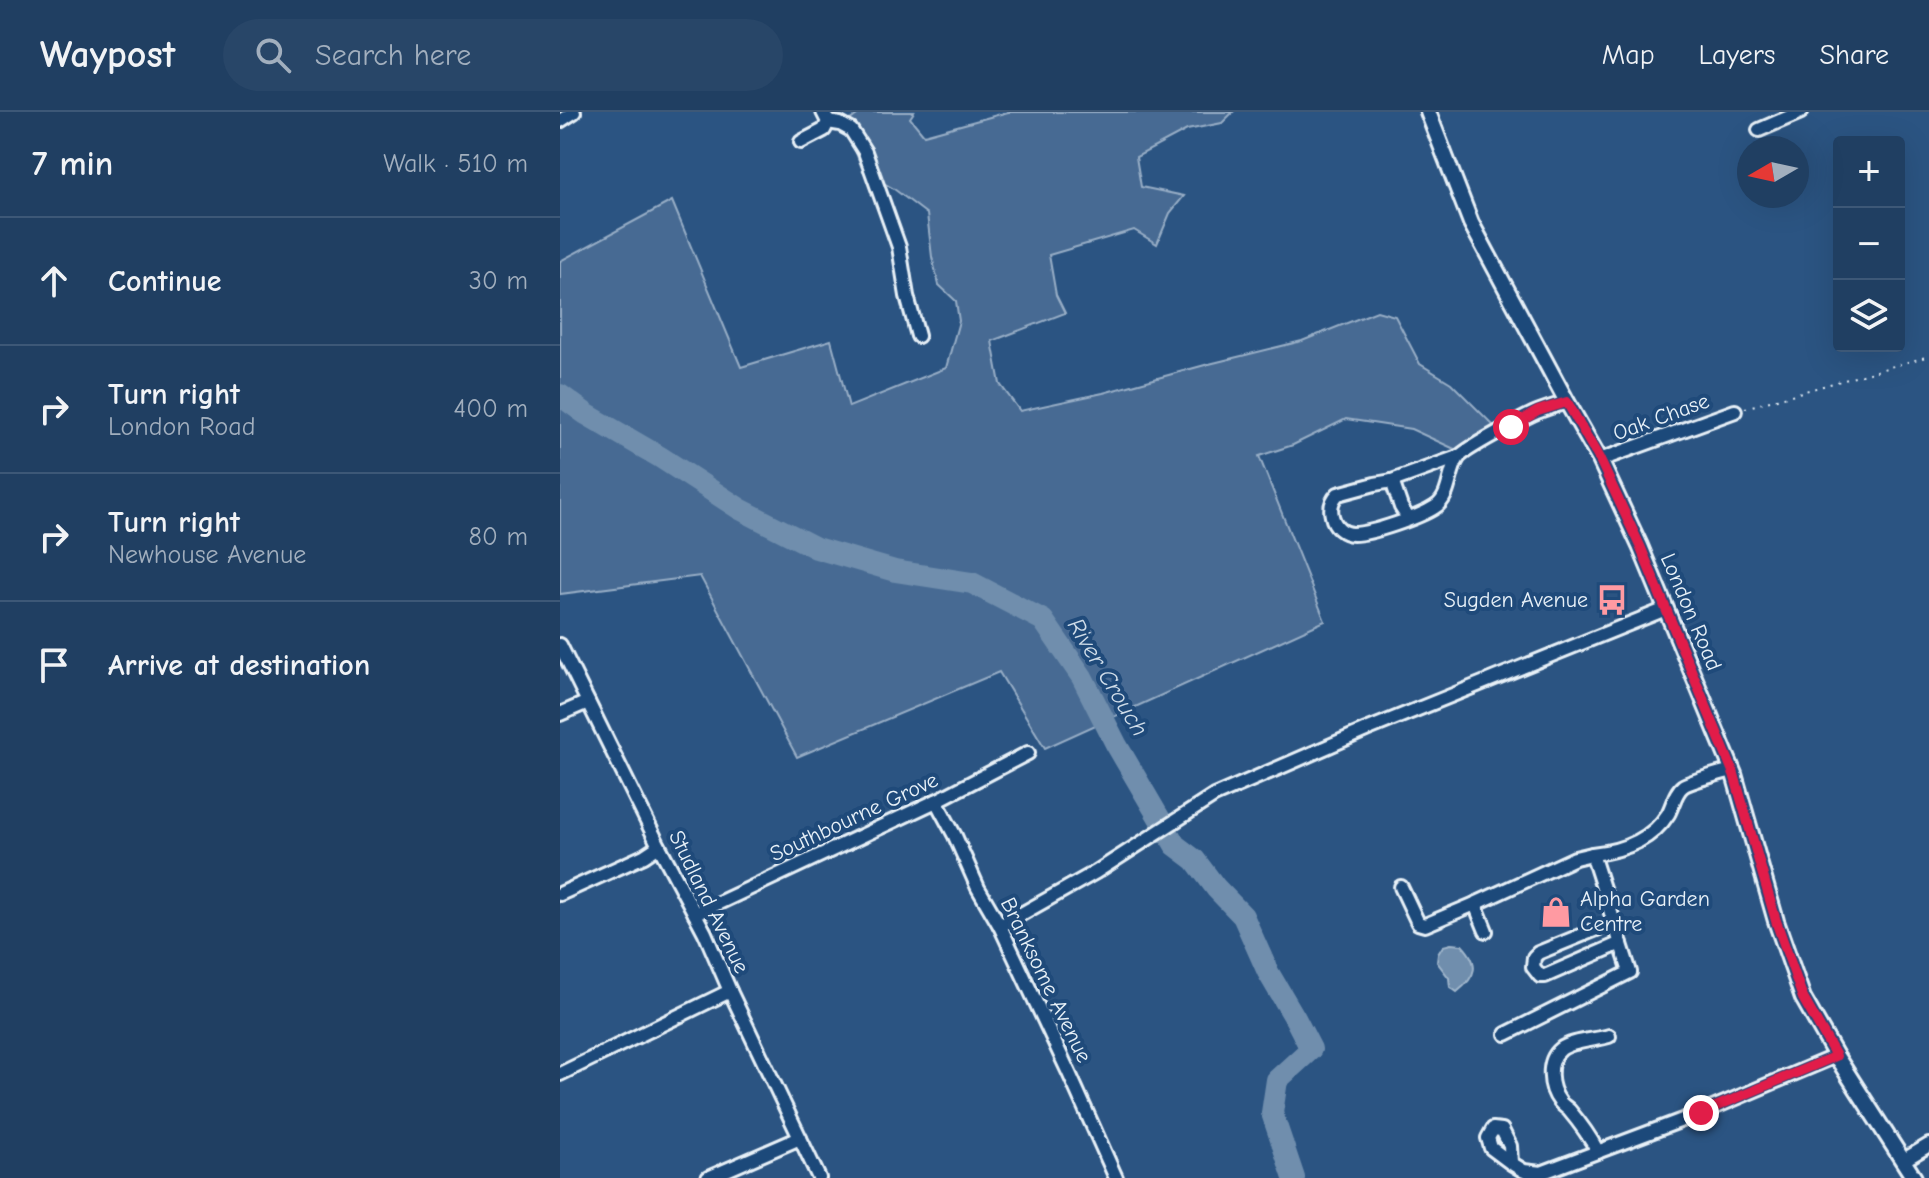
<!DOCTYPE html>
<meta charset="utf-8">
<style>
:root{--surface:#203f62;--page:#284668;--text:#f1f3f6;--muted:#a2afbe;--line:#3d5877}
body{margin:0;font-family:"Comic Neue",sans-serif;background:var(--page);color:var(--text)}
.controls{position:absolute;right:24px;top:24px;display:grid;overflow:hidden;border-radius:8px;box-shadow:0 8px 32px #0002}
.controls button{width:72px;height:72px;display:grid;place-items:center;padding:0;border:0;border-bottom:2px solid var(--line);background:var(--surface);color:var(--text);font:40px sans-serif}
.compass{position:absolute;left:1177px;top:24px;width:72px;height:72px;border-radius:50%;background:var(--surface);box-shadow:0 8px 32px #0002;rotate:261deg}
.stop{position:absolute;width:24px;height:24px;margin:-18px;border:6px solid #e11d48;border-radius:50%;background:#fff}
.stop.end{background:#e11d48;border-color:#fff;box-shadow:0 2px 8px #0008}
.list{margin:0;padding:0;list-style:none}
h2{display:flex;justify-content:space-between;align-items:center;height:104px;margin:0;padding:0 32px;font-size:34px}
h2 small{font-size:26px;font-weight:400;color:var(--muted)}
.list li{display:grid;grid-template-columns:52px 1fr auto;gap:24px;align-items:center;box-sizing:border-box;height:128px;padding:0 32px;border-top:2px solid var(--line)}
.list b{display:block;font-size:30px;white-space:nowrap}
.list p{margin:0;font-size:26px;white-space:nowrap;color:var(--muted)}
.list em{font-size:26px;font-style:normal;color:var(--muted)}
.icon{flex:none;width:44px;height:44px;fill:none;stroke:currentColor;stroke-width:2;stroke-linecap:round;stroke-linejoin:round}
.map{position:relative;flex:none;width:1369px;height:1066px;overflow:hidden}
header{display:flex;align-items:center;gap:48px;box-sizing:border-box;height:112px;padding:0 40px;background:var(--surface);border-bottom:2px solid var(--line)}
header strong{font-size:38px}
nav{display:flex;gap:44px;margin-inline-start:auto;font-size:28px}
.search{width:560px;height:72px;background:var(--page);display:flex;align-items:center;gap:20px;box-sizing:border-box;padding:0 28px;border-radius:44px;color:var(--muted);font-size:30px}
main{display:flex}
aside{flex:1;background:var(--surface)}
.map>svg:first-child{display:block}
.green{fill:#476b93;stroke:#98aec6;stroke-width:2}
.water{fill:#708ead;stroke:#a0b6cb;stroke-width:2}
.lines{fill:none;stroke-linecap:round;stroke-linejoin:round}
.river{stroke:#708ead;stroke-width:22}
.minor-casing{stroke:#e8f1f8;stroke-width:18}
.major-casing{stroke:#e8f1f8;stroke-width:20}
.path{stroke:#e8f1f8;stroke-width:2;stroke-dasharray:2 6;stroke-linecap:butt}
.minor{stroke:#1f4a7a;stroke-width:12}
.major{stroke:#1f4a7a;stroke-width:14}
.route{stroke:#e11d48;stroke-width:10}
.labels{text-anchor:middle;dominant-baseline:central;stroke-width:8;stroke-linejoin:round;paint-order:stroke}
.street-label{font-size:22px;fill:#e8f1f8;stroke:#1f4a7a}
.poi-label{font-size:22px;fill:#e8f1f8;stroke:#1f4a7a;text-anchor:end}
.water-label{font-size:24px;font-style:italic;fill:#d0dde9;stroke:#1f4a7a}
</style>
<header>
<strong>Waypost</strong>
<div class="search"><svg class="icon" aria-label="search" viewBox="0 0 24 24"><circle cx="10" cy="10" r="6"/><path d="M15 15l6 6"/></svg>Search here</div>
<nav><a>Map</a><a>Layers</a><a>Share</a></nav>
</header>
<main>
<aside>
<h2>7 min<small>Walk · 510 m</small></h2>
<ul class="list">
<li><svg class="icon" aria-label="ahead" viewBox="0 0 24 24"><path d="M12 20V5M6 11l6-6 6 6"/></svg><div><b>Continue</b></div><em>30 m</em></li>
<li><svg class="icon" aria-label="right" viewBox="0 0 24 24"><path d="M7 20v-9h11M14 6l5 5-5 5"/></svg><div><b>Turn right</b><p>London Road</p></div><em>400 m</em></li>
<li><svg class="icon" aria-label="right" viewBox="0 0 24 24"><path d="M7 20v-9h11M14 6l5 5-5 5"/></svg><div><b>Turn right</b><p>Newhouse Avenue</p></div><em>80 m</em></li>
<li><svg class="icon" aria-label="arrive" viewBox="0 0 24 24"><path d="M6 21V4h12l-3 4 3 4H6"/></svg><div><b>Arrive at destination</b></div></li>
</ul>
</aside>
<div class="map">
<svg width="1369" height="1066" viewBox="0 0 1369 1066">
<rect width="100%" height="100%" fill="#2b5482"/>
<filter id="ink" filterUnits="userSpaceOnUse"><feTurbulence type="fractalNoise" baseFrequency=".0125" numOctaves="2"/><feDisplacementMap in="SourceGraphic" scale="16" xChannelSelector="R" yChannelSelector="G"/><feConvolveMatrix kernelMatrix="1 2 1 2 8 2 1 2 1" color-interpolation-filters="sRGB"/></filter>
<g filter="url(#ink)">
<!-- green -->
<polygon class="green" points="301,0 354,0 350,6 364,23 448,0 673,0 662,11 627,18 576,45 581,75 624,84 610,101 597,132 574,118 489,143 496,183 505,201 432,229 440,272 460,299 543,281 645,253 742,229 817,199 835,204 860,252 891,271 936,316 901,340 851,317 786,307 733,333 699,344 765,509 485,636 439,560 237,645 140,464 0,482 0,149 112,89 181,255 271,228 289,295 386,256 399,209 396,189 379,173 372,145 367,102 334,77 303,59 285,12"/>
<!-- water -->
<path class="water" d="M891,832l11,1c18,19 15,31 -5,47l-7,-5 -1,-9 -12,-16 1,-8 5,-8z"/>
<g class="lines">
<!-- river -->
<polyline class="river" points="0,283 26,302 100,345 180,397 256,436 335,459 412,471 483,508 522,565 556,632 615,733 635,748 656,776 683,804 708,860 735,906 751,937 717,968 712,1001 734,1066"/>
<defs>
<g id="minor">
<polyline points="0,9 14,0"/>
<polyline points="268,10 280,12 291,18 305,40 339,135 347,184 358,224"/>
<polyline points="1199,18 1241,0"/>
<polyline points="241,30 264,18 268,10 263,0"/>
<polyline points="1040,348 1175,299"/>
<polyline points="832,369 898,345"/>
<path d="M848,406l-7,-11 -9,-26 -17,3 -37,10c-6,6 -8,14 -6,22 2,10 11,18 21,18 18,0 67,-17 82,-27 16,-10 13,-35 23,-49 5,-8 67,-41 79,-46 10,-4 20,-7 30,-10"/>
<polyline points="0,533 99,734 145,821 170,879 259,1066"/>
<polyline points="0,602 28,590"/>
<polyline points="376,689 395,724 418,776 440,814 509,961 556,1066"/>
<polyline points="841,775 858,811 865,813 915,792"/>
<polyline points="0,782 84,744 99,734"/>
<polyline points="135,802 376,689 468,641"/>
<polyline points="1054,810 978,841 974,845 973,855 980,864 985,864 1061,831"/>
<polyline points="440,814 536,760 654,684 806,618 1106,497"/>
<polyline points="926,819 915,792 1015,746 1032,742"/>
<path d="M946,922l124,-62 -38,-118c30,-3 59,-13 76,-40 5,-9 7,-22 15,-28 7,-5 39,-13 49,-16"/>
<polyline points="0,962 170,879"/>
<path d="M1038,1040c-8,-15 -18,-29 -29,-42 -3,-3 -7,-5 -9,-8 -11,-14 -14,-41 1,-53 10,-8 35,-9 48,-13"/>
<polyline points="1344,1048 1369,1033"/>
<polyline points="951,1051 931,1036 928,1026 933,1017 942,1018 950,1034 951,1051 964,1059 981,1061 1141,1001 1276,944"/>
<polyline points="148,1066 240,1026"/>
</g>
<polyline id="major" points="868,0 911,111 1007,290 1040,348 1080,434 1174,662 1216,809 1243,886 1276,944 1354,1066"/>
</defs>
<!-- minor casing -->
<use href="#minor" class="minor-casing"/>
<!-- major casing -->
<use href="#major" class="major-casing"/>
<!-- path -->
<polyline class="path" points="1185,296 1369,244"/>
<!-- minor -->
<use href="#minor" class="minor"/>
<!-- major -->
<use href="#major" class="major"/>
</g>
</g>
<g class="lines" filter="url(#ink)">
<!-- route -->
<polyline class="route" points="951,315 978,299 1007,290 1040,348 1080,434 1129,553 1174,662 1216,809 1243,886 1276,944 1141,1001"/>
</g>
<!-- icons -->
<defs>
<symbol id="bus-bare" viewBox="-9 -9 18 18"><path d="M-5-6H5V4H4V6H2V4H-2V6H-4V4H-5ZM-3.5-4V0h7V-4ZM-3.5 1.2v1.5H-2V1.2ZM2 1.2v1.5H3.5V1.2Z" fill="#ff9aa2" stroke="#1f4a7a" stroke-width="2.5" paint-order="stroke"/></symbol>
<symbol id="shop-bare" viewBox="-9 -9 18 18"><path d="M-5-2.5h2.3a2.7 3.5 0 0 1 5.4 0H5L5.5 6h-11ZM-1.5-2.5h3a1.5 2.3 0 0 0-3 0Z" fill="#ff9aa2" stroke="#1f4a7a" stroke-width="2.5" paint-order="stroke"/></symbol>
</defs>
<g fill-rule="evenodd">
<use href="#bus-bare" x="1030" y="466" width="44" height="44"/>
<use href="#shop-bare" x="974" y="778" width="44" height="44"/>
</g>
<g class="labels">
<!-- street labels -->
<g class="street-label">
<text transform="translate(1101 305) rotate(-20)">Oak Chase</text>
<text transform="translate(1131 500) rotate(67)">London Road</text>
<text transform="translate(294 705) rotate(-25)">Southbourne Grove</text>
<text transform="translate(149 790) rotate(64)">Studland Avenue</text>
<text transform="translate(486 868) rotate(64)">Branksome Avenue</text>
</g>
<!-- poi labels -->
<g class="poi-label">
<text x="1028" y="488">Sugden Avenue</text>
<text x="1020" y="787" text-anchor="start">Alpha Garden<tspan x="1020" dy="25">Centre</tspan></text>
</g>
<!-- water labels -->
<g class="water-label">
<text transform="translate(548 565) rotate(59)">River Crouch</text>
</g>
</g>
</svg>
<div class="controls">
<button>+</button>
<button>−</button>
<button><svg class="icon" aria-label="layers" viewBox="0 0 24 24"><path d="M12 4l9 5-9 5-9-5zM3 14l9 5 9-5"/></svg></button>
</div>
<svg class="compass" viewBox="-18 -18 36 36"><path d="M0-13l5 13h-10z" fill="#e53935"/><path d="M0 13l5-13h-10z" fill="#a2afbe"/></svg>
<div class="stop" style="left:951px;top:315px"></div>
<div class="stop end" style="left:1141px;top:1001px"></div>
</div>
</main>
